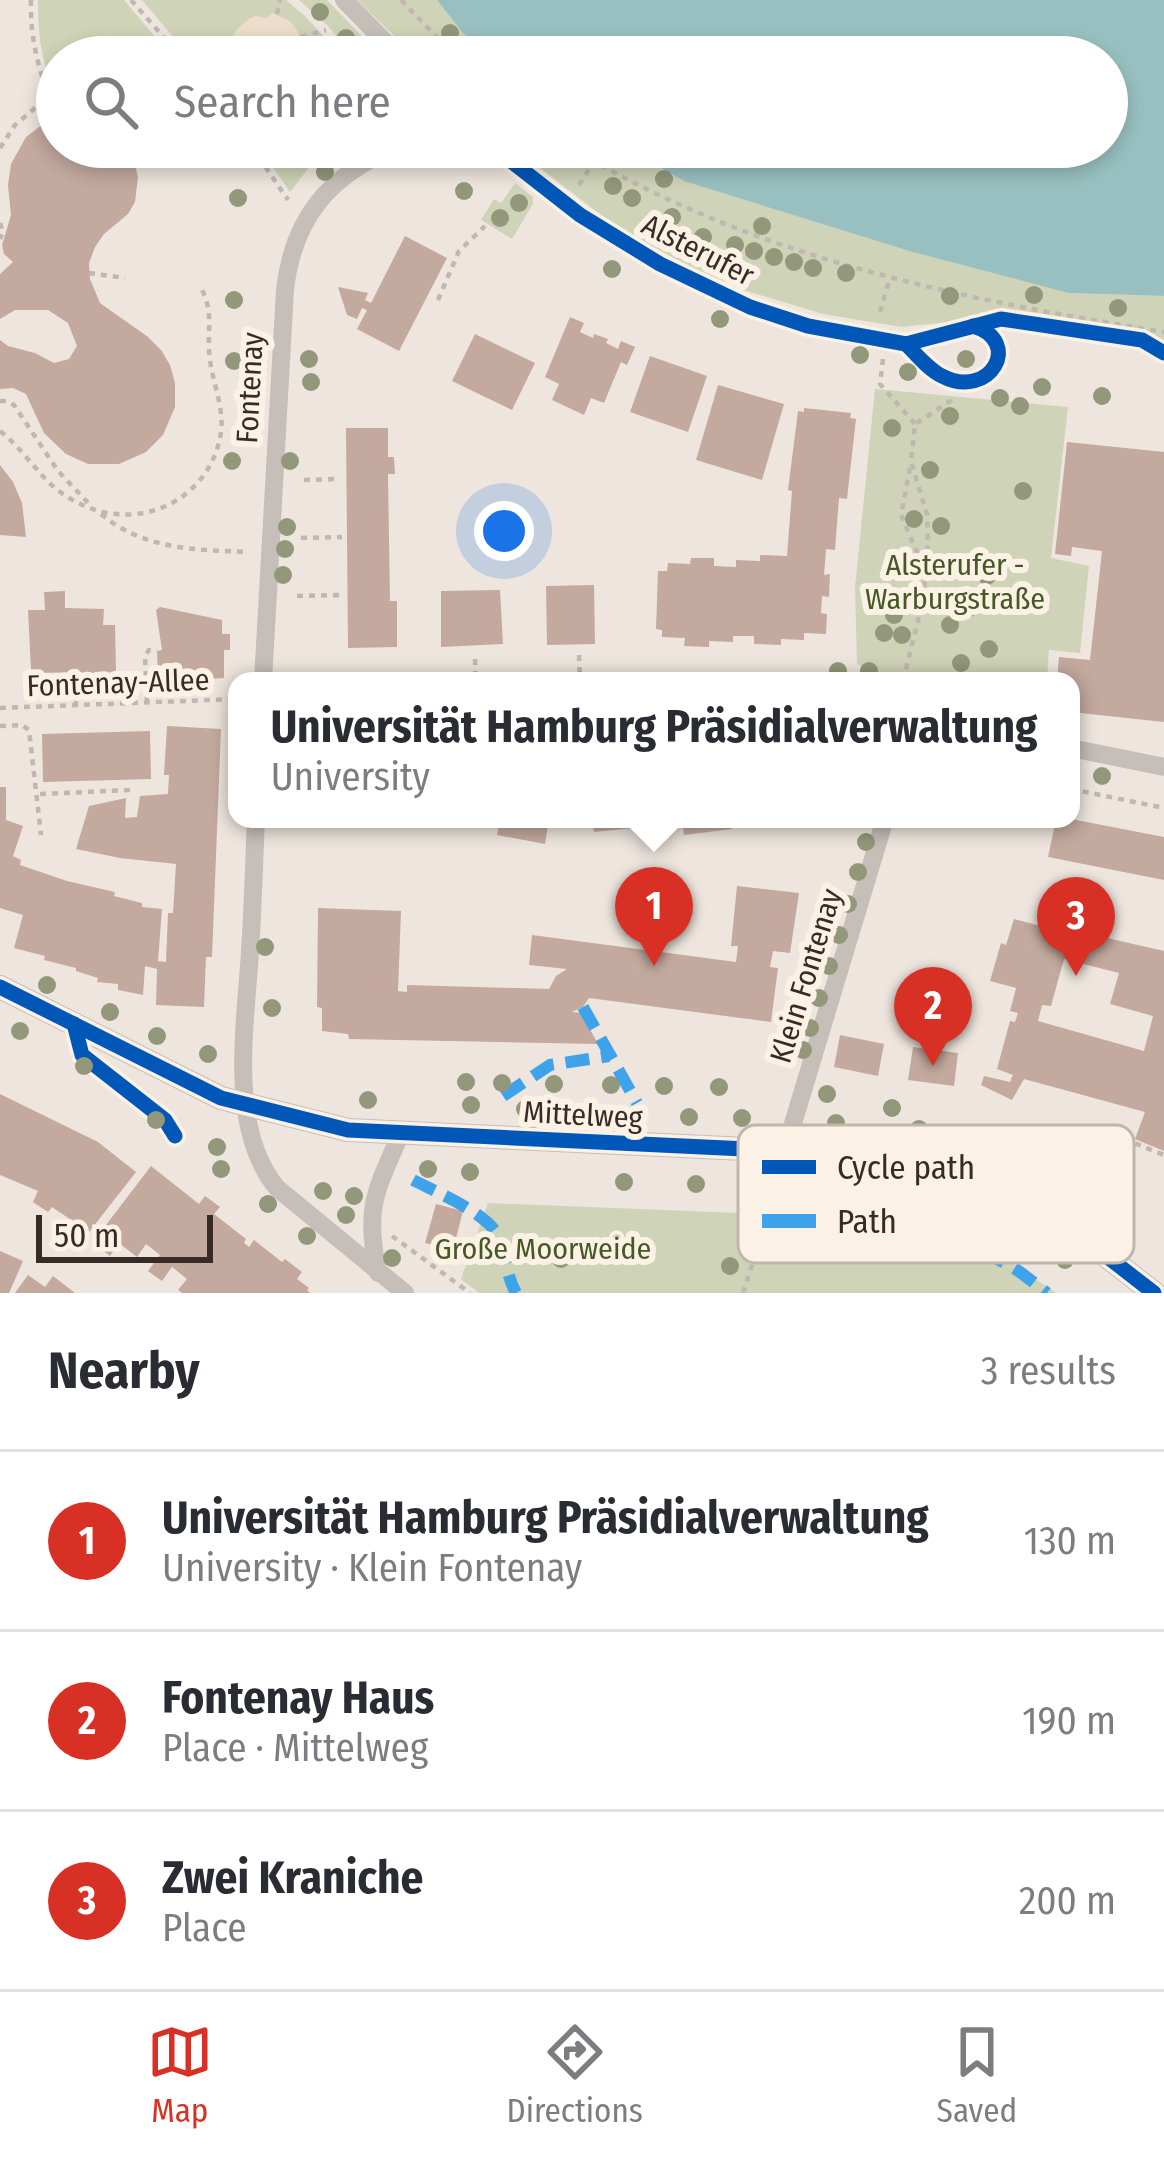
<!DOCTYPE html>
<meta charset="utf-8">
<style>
:root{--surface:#fff;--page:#f2f2f3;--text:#2b2b33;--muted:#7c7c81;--line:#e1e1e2;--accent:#d93025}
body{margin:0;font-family:"Fira Sans Condensed",sans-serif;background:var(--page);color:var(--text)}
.scale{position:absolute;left:36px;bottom:30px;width:177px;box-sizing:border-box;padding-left:12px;border:6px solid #372b26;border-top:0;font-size:33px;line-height:42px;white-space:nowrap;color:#372b26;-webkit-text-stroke:9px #fbf1e5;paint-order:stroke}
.you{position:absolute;left:504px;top:531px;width:42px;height:42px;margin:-30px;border:9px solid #fff;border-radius:50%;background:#1a73e8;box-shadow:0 0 0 18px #1a73e833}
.badge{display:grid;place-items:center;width:78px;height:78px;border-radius:50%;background:var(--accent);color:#fff;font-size:39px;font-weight:700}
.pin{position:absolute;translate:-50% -99px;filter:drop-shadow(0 3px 6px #0008)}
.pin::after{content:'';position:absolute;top:63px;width:42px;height:36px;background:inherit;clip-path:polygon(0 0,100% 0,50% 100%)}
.popup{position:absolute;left:228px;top:672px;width:852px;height:156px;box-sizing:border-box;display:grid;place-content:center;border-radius:24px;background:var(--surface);filter:drop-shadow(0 3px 9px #0005);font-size:39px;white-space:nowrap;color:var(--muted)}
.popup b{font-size:45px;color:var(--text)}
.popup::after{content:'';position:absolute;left:50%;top:100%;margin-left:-24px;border:24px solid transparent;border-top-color:var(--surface)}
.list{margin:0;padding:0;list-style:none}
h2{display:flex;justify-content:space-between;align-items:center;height:156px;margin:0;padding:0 48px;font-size:51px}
h2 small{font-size:39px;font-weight:400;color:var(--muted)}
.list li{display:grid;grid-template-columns:78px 1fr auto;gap:36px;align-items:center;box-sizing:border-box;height:180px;padding:0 48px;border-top:3px solid var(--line)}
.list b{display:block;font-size:45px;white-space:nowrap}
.list p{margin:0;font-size:39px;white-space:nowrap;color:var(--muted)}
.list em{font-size:39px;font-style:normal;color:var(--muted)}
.icon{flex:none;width:66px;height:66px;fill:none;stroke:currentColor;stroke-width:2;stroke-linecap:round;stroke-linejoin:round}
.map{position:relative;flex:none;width:1164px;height:1293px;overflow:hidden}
.search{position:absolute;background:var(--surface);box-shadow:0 6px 18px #0003;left:36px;right:36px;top:36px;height:132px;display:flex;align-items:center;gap:30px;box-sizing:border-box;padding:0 42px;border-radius:66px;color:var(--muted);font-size:45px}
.sheet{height:696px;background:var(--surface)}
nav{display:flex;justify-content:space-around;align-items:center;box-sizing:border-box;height:168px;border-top:3px solid var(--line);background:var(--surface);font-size:33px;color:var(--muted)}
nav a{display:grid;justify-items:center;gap:6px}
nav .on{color:var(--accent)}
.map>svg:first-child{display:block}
.green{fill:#cfd3b7}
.plaza{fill:#eddecc}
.water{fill:#99c0c0}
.building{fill:#c3a99e;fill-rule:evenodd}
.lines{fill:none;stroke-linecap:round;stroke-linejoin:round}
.path{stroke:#bfb7b0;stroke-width:4.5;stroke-dasharray:6 6;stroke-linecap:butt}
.minor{stroke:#c6beb8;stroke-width:18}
.tertiary{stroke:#c6beb8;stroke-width:24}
.quiet{stroke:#3fa3eb;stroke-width:12;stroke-dasharray:24 12;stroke-linecap:butt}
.cycleway-casing{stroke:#fbf1e5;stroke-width:22}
.cycleway{stroke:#0057b8;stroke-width:15}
.tree{fill:#929879}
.labels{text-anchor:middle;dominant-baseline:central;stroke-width:12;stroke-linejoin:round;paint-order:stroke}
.street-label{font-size:30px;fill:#372b26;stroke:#fbf1e5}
.park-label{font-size:30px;fill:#465827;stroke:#fbf1e5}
.key{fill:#fbf1e5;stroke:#c0b6ac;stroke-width:3}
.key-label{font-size:33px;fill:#372b26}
</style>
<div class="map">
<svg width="1164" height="1293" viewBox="0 0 1164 1293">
<rect width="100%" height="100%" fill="#eee6de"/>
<!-- green -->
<g class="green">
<path d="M38,0h86l48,57h-115v34c-17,-27 -19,-60 -19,-91z"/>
<polygon points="142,0 286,0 305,16 343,57 190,57"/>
<polygon points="299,0 327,0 382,57 355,57 327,25"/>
<polygon points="357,0 437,0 462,32 491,57 416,57"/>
<polygon points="259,147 334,147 311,165 290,192"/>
<polygon points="513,147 625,147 684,181 1069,293 1164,296 1164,354 957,321 901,327 823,314 747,291 691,267 619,229"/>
<polygon points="515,183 533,197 533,204 512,239 481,220 494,199 501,203"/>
<polygon points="875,389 1068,407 1051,558 1089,566 1080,653 1049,650 1047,681 897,679 857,664 855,587"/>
<polygon points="488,1203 861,1218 947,1232 972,1241 1002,1256 1056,1293 479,1293 461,1279"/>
</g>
<!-- plaza -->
<polygon class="plaza" points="272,13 290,21 297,30 302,43 297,50 297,57 231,57 229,47 236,30 249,19 255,16 267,18"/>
<!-- water -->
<polygon class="water" points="437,0 1164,0 1164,296 1069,293 913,252 684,181 625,147 1107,147 1107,57 491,57 462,32"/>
<!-- building -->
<g class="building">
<polygon points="57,119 57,147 127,147 133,157 138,177 135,202 128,214 104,234 95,247 89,263 90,279 100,303 148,337 161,350 170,365 175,383 175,407 163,435 146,452 119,464 88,464 66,454 44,433 26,394 13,388 0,389 0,340 8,346 35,353 54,363 69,359 77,346 68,323 48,310 15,310 0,319 0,274 13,262 4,254 2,245 11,215 8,185 11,164 26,137 43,124"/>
<polygon points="405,236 447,258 399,351 357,329 367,310 362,308 357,319 347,315 338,287 368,293 365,300 371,303"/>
<polygon points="570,317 584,323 580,332 593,338 594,334 608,339 606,343 618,349 621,341 635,347 627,365 621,362 604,403 591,398 584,415 552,400 559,384 545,377"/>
<polygon points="475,334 535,363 512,410 452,381"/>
<polygon points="650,356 707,376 688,432 630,412"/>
<polygon points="718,385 784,404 762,480 696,460"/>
<polygon points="804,408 851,413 850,418 856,419 847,499 839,498 835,550 826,549 824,575 830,574 829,597 822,596 821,613 827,614 826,634 804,633 804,640 781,639 781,645 754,644 754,636 733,636 733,642 709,641 709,647 684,646 685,638 662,637 662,630 656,629 658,571 667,571 668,563 690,564 691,558 714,558 714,566 736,567 736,560 760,561 760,555 787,556 792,491 788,490 798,411 804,412"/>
<polygon points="346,428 388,428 388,457 394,457 395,474 388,474 390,601 397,601 397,647 348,648"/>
<polygon points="1067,442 1164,452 1164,722 1071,712 1071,681 1057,680 1059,657 1090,660 1102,551 1072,547 1071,556 1055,554"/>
<polygon points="0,465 13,482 22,503 26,537 0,535"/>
<polygon points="594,585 595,644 547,645 546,586"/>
<polygon points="500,590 503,644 441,647 441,591"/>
<polygon points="65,591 65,608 104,609 103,625 115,625 116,672 111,679 82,680 82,672 36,673 31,670 28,610 45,610 44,592"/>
<polygon points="160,607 222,620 222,634 230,634 230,650 224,650 224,678 173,682 174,672 158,672 157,651 162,650 156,610"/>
<polygon points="167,726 221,729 212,957 206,957 204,1007 156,1005 157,969 145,966 143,995 118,990 118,984 97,982 98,978 76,971 76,968 44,960 45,956 14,948 23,915 0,908 0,787 6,787 6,820 23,826 13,856 21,860 20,865 67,881 115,892 114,896 142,903 142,907 162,909 158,961 166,962 168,913 173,913 176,864 120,858 76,849 89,806 126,798 125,818 137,817 140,796 168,794 169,775 164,775"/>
<polygon points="150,731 151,779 43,782 42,734"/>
<polygon points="500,819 549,819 545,844 497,835"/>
<polygon points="592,819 652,819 653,826 594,832"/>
<polygon points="682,819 730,819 732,829 684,835"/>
<polygon points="1056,819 1071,819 1164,837 1164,880 1048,857"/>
<polygon points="737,886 799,893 790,953 773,951 770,967 778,968 771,1022 589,998 583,1007 572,1012 581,1013 598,1044 349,1039 348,1034 322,1031 322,1008 317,1007 318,908 401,911 398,991 407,992 407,985 549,989 556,976 567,969 529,965 532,935 736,962 738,946 731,946"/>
<path d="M1014,919l38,10 -1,5 19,5 2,-9 92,21v200l-29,-12 10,-27 -121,-33 -12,21 -31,-15 3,-9 26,6 3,-7 -16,-6 13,-48 5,1 3,-9 -8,-2 6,-23 -26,-7 11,-38 5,2zM1064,959l55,14 -9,31 43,12 -9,35 -106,-30 4,-16 9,1z"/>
<polygon points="840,1035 884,1044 878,1076 834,1067"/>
<polygon points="913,1047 958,1053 954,1086 908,1080"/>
<polygon points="0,1094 98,1142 136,1172 89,1232 52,1207 48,1212 33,1202 38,1191 0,1175"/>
<polygon points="151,1166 199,1204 205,1196 220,1207 214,1214 246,1239 244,1243 249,1247 254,1240 282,1262 285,1259 302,1272 297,1279 309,1288 307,1290 310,1293 182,1293 178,1290 187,1279 172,1267 162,1281 148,1271 160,1255 146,1244 137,1257 119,1243 110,1256 93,1242"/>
<polygon points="436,1204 463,1211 453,1250 425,1243"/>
<polygon points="0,1251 23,1261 9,1293 0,1293"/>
<polygon points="28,1275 45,1287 53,1276 75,1293 15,1293"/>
</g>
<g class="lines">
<!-- path -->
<g class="path">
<path d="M31,0c-1,34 6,65 18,96"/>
<polyline points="131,0 181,57"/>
<polyline points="401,0 456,57"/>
<polyline points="277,14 280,0"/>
<polyline points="301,37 326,30"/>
<polyline points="190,57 211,48 230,54"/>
<polyline points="252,147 288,200"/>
<path d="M570,147c180,110 389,152 594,185"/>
<polyline points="0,148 15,125 49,96 57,96"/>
<polyline points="579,185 594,161"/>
<polyline points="0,223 3,232 0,239"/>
<polyline points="89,273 125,278"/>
<polyline points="438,300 459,251 485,226"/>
<polyline points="880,312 890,278"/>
<polyline points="883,359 880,384 915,424"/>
<polyline points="0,401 6,401 14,405 58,471 92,507"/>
<path d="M0,431c35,28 42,59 90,77 58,22 122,-13 131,-76 3,-25 -8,-48 -11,-72 -4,-28 5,-46 -9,-72"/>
<polyline points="910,468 901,515 925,571"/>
<polyline points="304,480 338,479"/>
<path d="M101,514c43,36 95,36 148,38"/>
<polyline points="301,538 342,537"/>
<polyline points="297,596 341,595"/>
<polyline points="579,655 580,681"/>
<polyline points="475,659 476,681"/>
<polyline points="793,681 874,678 880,681"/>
<polyline points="903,681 923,600 928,541 927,514 911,462 915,424 952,400"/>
<polyline points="147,701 145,656 149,650 157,651"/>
<polyline points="76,706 76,677"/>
<polyline points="0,708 237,699"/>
<polyline points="0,726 22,725 29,730 41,835"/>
<polyline points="1071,789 1164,808"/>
<polyline points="40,794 130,790"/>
<polyline points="1124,1139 1164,1155"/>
<polyline points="392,1236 470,1293"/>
<polyline points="743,1293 773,1200"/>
</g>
<!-- minor -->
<g class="minor">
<polyline points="344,0 400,57"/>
<path d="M493,147c101,88 222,161 355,187 17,3 36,9 54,10 22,1 50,-12 71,-18 26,8 32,31 14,51 -35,14 -57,-10 -81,-33"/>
<path d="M263,681l22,-391c8,-73 45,-115 111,-143"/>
<polyline points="1071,748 1164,767"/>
<path d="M256,819c-2,44 -3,88 -6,132 -4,72 -23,177 27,237l128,105"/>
<polyline points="785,1150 885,819"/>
<path d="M378,1273c-14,-66 -2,-82 23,-140"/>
</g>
<!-- tertiary -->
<polyline class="tertiary" points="0,987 221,1098 348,1130 892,1156 950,1166 979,1175 1064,1223 1154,1293"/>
<!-- quiet -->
<g class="quiet">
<polyline points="583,1007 637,1103"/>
<polyline points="503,1096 550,1065 609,1056"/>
<path d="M413,1180c23,12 77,34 86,58 7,19 7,37 17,55"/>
<path d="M773,1200c74,16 181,30 244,70 10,7 20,15 30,23"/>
</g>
<defs>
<g id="cycleway">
<polyline points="493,147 580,215 660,264 750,307 808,326 906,344 1001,319 1142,340 1164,353"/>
<path d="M906,344c11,11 22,25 36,32 48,25 82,-35 31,-50"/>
<polyline points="0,987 221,1098 348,1130 892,1156 950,1166 979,1175 1064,1223 1154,1293"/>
<polyline points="74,1024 82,1055 165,1120 175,1136"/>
</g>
</defs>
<!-- cycleway casing -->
<use href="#cycleway" class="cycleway-casing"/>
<!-- cycleway -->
<use href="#cycleway" class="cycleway"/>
</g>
<!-- trees -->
<g class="tree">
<circle cx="320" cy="12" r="9"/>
<circle cx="450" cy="33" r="9"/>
<circle cx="346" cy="38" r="9"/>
<circle cx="325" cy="172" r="9"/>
<circle cx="664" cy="179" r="9"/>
<circle cx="613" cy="186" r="9"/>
<circle cx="464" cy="191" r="9"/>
<circle cx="238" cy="198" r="9"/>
<circle cx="632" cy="198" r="9"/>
<circle cx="519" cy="203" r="9"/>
<circle cx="672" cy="217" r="9"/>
<circle cx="500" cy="218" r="9"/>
<circle cx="762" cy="226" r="9"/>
<circle cx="703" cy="237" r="9"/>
<circle cx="735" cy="245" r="9"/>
<circle cx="754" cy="251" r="9"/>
<circle cx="774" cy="257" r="9"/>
<circle cx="794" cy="262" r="9"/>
<circle cx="813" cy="268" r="9"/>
<circle cx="612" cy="269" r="9"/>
<circle cx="846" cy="273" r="9"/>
<circle cx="1034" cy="295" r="9"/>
<circle cx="950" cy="296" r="9"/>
<circle cx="234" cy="300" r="9"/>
<circle cx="1118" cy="308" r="9"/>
<circle cx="720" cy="319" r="9"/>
<circle cx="860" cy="355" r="9"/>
<circle cx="309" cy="359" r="9"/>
<circle cx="966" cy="359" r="9"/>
<circle cx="234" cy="361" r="9"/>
<circle cx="908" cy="372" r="9"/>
<circle cx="311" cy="382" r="9"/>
<circle cx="1042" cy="387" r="9"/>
<circle cx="1102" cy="396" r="9"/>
<circle cx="1000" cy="398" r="9"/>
<circle cx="1020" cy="406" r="9"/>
<circle cx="950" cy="416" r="9"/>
<circle cx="892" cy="428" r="9"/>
<circle cx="232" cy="461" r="9"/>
<circle cx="290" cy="461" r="9"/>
<circle cx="930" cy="470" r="9"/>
<circle cx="1023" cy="491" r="9"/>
<circle cx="914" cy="519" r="9"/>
<circle cx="941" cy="526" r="9"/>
<circle cx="287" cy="527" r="9"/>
<circle cx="285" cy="549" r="9"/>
<circle cx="894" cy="561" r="9"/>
<circle cx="939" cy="563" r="9"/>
<circle cx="283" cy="575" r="9"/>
<circle cx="987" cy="576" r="9"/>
<circle cx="969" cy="608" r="9"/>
<circle cx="894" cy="615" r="9"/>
<circle cx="950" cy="625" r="9"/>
<circle cx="884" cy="633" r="9"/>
<circle cx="902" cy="635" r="9"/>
<circle cx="989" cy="649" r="9"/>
<circle cx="961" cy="663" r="9"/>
<circle cx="838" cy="671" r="9"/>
<circle cx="869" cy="671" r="9"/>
<circle cx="1102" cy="776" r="9"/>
<circle cx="866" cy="842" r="9"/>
<circle cx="858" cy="872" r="9"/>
<circle cx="848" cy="904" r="9"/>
<circle cx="839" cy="935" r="9"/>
<circle cx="265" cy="947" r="9"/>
<circle cx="829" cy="966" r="9"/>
<circle cx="47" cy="985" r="9"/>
<circle cx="819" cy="998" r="9"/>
<circle cx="272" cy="1008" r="9"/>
<circle cx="110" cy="1012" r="9"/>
<circle cx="810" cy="1028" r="9"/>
<circle cx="20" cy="1031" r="9"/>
<circle cx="157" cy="1036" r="9"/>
<circle cx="803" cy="1050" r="9"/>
<circle cx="208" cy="1054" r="9"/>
<circle cx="84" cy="1066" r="9"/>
<circle cx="466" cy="1082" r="9"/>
<circle cx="502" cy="1083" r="9"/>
<circle cx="554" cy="1084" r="9"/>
<circle cx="611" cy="1085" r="9"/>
<circle cx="664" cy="1086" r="9"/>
<circle cx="719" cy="1087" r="9"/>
<circle cx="827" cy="1094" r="9"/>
<circle cx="368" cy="1100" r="9"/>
<circle cx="471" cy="1105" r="9"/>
<circle cx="892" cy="1108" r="9"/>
<circle cx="525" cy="1109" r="9"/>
<circle cx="583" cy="1113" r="9"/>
<circle cx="633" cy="1115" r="9"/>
<circle cx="689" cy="1117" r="9"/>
<circle cx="742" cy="1118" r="9"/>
<circle cx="156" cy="1120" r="9"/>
<circle cx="836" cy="1123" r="9"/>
<circle cx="919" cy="1129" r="9"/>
<circle cx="976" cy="1142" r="9"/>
<circle cx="217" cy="1147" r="9"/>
<circle cx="221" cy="1169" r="9"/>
<circle cx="428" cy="1169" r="9"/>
<circle cx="470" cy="1172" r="9"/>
<circle cx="1043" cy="1172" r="9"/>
<circle cx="624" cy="1182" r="9"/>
<circle cx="696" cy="1184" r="9"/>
<circle cx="773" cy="1185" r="9"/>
<circle cx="820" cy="1190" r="9"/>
<circle cx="323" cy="1191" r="9"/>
<circle cx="354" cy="1196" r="9"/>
<circle cx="923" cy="1197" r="9"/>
<circle cx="1098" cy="1199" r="9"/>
<circle cx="268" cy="1204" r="9"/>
<circle cx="968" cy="1208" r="9"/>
<circle cx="866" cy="1209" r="9"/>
<circle cx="908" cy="1213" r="9"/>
<circle cx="346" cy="1215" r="9"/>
<circle cx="1124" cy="1217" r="9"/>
<circle cx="936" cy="1224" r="9"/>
<circle cx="1015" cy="1230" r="9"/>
<circle cx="307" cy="1236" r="9"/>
<circle cx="991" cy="1236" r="9"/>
<circle cx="1017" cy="1251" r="9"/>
<circle cx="392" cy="1258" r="9"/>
<circle cx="561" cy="1259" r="9"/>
<circle cx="1065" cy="1260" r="9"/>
<circle cx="730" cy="1266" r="9"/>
</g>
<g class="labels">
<!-- street labels -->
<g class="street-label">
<text transform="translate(698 250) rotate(27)">Alsterufer</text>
<text transform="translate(250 388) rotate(-87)">Fontenay</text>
<text transform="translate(118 683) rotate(-2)">Fontenay-Allee</text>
<text transform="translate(806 976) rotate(-73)">Klein Fontenay</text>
<text transform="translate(583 1115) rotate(3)">Mittelweg</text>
</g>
<!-- park labels -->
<g class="park-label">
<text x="955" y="565">Alsterufer -<tspan x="955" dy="34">Warburgstraße</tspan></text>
<text x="543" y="1249">Große Moorweide</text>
</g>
</g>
<!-- legend -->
<rect x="738" y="1125" width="396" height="138" rx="18" class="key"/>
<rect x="762" y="1160" width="54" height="14" fill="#0057b8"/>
<rect x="762" y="1214" width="54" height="14" fill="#3fa3eb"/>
<g class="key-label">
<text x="837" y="1179">Cycle path</text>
<text x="837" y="1233">Path</text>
</g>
</svg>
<div class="scale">50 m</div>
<div class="you"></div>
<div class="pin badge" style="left:654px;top:966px">1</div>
<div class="popup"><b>Universität Hamburg Präsidialverwaltung</b>University</div>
<div class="pin badge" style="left:933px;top:1066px">2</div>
<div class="pin badge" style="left:1076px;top:976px">3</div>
<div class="search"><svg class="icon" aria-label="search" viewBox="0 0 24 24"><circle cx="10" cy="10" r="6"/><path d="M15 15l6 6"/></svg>Search here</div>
</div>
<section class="sheet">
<h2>Nearby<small>3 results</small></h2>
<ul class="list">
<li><span class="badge">1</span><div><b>Universität Hamburg Präsidialverwaltung</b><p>University · Klein Fontenay</p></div><em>130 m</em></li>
<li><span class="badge">2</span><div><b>Fontenay Haus</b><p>Place · Mittelweg</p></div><em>190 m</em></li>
<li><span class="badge">3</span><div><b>Zwei Kraniche</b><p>Place</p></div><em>200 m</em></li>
</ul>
</section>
<nav>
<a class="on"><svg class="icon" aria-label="map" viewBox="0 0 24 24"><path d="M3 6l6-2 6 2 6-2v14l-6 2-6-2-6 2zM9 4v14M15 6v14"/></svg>Map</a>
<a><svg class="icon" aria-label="directions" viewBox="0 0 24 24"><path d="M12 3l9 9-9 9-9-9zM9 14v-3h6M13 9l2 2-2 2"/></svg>Directions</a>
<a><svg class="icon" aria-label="saved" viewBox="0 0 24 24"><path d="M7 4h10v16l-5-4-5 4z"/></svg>Saved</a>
</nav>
